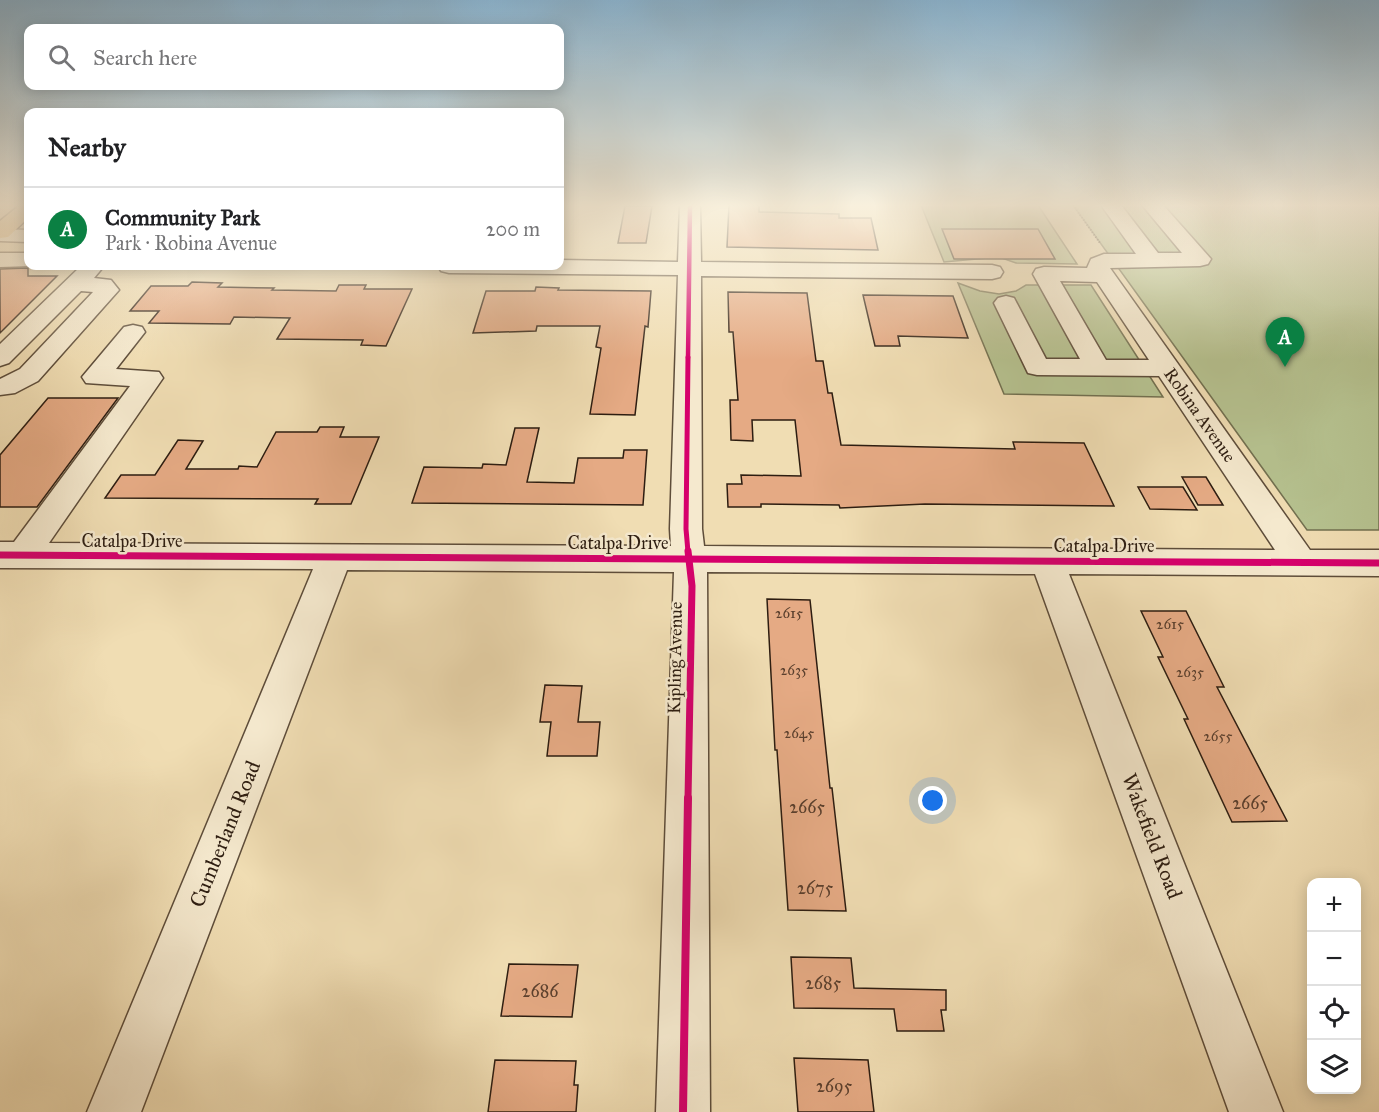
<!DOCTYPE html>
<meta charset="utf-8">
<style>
:root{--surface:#fff;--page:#f6f6f6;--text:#202124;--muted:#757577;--line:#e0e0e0;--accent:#0b8043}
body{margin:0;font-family:"IM FELL Great Primer",serif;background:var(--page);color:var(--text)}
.controls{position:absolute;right:18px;bottom:18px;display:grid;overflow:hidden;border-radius:12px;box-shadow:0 3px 15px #0003}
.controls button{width:54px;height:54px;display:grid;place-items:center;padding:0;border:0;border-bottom:2px solid var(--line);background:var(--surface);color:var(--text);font:30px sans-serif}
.you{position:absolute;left:933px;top:801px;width:21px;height:21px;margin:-15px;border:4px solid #fff;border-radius:50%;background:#1a73e8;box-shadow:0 0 0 9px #1a73e833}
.badge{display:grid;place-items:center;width:39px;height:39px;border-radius:50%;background:var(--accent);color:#fff;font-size:20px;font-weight:700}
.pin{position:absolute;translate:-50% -50px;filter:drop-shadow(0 2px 3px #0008)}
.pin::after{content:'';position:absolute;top:32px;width:21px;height:18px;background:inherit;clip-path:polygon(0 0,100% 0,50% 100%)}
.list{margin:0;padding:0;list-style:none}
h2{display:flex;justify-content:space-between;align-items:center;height:78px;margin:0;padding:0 24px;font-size:26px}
h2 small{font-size:20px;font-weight:400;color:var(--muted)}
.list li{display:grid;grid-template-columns:39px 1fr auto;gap:18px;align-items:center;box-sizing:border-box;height:84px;padding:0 24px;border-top:2px solid var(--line)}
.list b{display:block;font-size:22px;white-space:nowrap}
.list p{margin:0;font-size:20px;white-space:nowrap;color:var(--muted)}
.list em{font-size:20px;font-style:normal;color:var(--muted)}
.icon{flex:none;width:33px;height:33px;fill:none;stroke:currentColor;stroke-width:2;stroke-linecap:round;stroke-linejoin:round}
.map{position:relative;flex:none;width:1379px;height:1112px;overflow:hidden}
.search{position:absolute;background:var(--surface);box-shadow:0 3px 15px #0003;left:24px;top:24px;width:540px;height:66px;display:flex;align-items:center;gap:15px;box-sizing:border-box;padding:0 21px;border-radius:12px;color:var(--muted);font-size:22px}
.panel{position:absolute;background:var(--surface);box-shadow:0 3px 15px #0003;left:24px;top:108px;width:540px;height:162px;border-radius:12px}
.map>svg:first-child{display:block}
.green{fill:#b6c290;stroke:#727050;stroke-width:1.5}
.building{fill:#e5aa84;stroke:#2d1d11;stroke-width:1.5}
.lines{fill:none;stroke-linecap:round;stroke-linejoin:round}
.minor-casing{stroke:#5e4d3a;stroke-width:3}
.major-casing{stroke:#2d1d11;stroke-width:3}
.path{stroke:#2d1d11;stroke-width:2;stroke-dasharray:1 2;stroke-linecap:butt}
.minor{fill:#f5e9ce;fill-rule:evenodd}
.major{fill:#e8be7a;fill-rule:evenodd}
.cycleway-far3-casing{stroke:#f5e9ce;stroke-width:7}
.cycleway-far2-casing{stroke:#f5e9ce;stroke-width:8}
.cycleway-far1-casing{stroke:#f5e9ce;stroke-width:10}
.cycleway-casing{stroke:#f5e9ce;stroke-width:12}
.cycleway-far3{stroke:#d6006c;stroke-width:4.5}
.cycleway-far2{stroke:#d6006c;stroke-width:5}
.cycleway-far1{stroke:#d6006c;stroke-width:7}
.cycleway{stroke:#d6006c;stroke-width:8}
.labels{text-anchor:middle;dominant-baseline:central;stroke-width:5;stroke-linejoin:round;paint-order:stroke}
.number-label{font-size:15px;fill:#5b402e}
.street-label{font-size:18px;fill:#2d1d11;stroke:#f5e9ce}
.near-number-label{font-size:18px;fill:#5b402e}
.near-street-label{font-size:21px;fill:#2d1d11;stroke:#f5e9ce}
</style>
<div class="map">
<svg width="1379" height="1112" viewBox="0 0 1379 1112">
<rect width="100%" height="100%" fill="#f0ddb3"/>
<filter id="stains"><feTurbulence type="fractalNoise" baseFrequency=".00333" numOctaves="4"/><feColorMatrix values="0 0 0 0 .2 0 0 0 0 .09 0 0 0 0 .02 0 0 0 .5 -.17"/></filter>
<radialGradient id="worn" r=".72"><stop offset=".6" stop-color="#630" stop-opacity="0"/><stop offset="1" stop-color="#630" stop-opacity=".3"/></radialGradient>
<!-- green -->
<g class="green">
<polygon points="921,205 1038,205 1077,264 1016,263 999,257 944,262"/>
<polygon points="1073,205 1379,205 1379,530 1307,530"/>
<polygon points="958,283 980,291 999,294 1016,291 1026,285 1091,285 1163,397 1004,394"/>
</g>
<!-- building -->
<g class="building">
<polygon points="729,205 759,205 759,212 839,214 839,218 871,218 878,250 727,247"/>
<polygon points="625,206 652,206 646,243 618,243"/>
<polygon points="942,229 1038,229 1055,259 954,259"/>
<polygon points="28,268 28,276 57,276 0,333 0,269"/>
<polygon points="192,282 222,283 218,287 274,288 272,290 336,291 339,285 366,285 364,289 412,289 386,346 361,345 363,340 277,339 290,318 234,317 230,324 149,323 159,311 130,311 151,286 188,286"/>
<polygon points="536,287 559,288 558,290 651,291 648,327 645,326 635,415 590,414 601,348 596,347 600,326 537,326 536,331 473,333 486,291 535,291"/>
<polygon points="728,292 807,293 816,361 823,361 828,393 832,393 841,445 1015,449 1013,442 1084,443 1114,506 925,504 840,508 839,505 761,504 761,507 728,507 727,484 742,484 741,475 801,476 795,420 752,420 753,441 731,440 730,400 738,400 733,332 729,332"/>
<polygon points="863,295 953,296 968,338 898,336 900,346 875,346"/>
<polygon points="48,398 118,398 37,507 0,507 0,455"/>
<polygon points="320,427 344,427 340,437 379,437 351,504 315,504 318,499 105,498 121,475 155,475 178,440 203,441 186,469 238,469 239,466 257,467 276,432 317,432"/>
<polygon points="515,428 539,428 527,482 574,483 578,458 623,458 624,450 647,450 643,505 412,503 424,467 482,468 483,464 506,465"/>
<polygon points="1182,477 1206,477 1223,505 1198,505"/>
<polygon points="1138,487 1183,487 1197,510 1150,509"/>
<polygon points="767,599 810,600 830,788 832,788 846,911 788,910 777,750 775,750"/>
<polygon points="1141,611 1186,611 1224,687 1217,687 1287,821 1232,822 1184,719 1188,719 1158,657 1163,657"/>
<polygon points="545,685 582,686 578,722 600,722 597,756 547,756 551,722 540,722"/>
<polygon points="791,957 851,958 854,988 946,990 946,1010 941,1010 944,1031 897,1031 894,1009 794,1008"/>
<polygon points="509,964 578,965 572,1017 501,1016"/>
<polygon points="794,1058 868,1060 874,1112 798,1112"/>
<polygon points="495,1060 576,1061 574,1085 578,1085 576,1112 488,1112"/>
</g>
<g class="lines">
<defs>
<g id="minor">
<path d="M680,205h20l1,57 291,3 8,2 3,5 -3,5 -8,2 -291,-3 1,253 2,17 571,4 -116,-174 -122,-1 -9,-2 -34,-70 4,-5 8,-2 8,2 32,61h34l-47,-85 3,-5 8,-2 43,1 4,-9 13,-5h32l-35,-49h20l37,48h24l-40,-48h21l48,54 -3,5 -8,2 -90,2 200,282h69v26l-310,-2 214,538h-54l-194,-538 -328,-2 3,540h-54l18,-540 -327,-2 -206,542h-54l226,-543 -313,-1v-26h14l116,-156 -44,-3 -4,-6 42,-50 9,-2 9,2 3,5 -29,37 43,3 4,6 -114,165 622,3 -1,-17 8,-254 -229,-2 -8,-2 -3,-5h122v-6l118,2zM1060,281l37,1 52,78h-43z"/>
<polygon points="0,229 28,230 28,242 0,241"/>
<polygon points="0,253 28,253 28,266 33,266 0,267"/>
<polygon points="81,266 104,266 94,278 111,280 119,290 38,381 15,393 0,395 0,379 20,369 93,292 81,291 9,363 0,366 0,344"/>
</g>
<polygon id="major" points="20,205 28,205 28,218 8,237 0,238 0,221"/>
</defs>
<!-- minor casing -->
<use href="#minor" class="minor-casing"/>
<!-- major casing -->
<use href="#major" class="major-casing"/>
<!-- path -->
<polyline class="path" points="1073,205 1100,243"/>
<!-- minor -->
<use href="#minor" class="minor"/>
<!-- major -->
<use href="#major" class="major"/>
<defs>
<polyline id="cycleway-far3" points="688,358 690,205"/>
<polyline id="cycleway-far2" points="688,357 686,529 688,552"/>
<g id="cycleway-far1">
<polyline points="688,551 692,586 688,799"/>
<polyline points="0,555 1379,563"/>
</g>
<polyline id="cycleway" points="683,1112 688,798"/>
</defs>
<!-- cycleway-far3 casing -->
<use href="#cycleway-far3" class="cycleway-far3-casing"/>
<!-- cycleway-far2 casing -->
<use href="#cycleway-far2" class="cycleway-far2-casing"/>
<!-- cycleway-far1 casing -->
<use href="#cycleway-far1" class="cycleway-far1-casing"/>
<!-- cycleway casing -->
<use href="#cycleway" class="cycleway-casing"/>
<!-- cycleway-far3 -->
<use href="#cycleway-far3" class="cycleway-far3"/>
<!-- cycleway-far2 -->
<use href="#cycleway-far2" class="cycleway-far2"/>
<!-- cycleway-far1 -->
<use href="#cycleway-far1" class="cycleway-far1"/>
<!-- cycleway -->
<use href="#cycleway" class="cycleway"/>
</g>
<!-- sky -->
<linearGradient id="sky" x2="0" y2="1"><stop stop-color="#8ab6d4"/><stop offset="0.57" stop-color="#f8f0dd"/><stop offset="1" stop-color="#f8f0dd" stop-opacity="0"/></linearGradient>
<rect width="1379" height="360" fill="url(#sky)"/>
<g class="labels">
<!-- number labels -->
<g class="number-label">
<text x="789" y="613">2615</text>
<text x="1170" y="624">2615</text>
<text x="794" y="670">2635</text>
<text x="1190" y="672">2635</text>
<text x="799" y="733">2645</text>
<text x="1218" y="736">2655</text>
</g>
<!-- street labels -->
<g class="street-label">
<text transform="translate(1200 415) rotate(55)">Robina Avenue</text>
<text x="132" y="541">Catalpa Drive</text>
<text x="618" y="543">Catalpa Drive</text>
<text x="1104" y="546">Catalpa Drive</text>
<text transform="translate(675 658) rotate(-89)">Kipling Avenue</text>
</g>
<!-- near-number labels -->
<g class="near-number-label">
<text x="1250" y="803">2665</text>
<text x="807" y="807">2665</text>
<text x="815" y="888">2675</text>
<text x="823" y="983">2685</text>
<text x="540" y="991">2686</text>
<text x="834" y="1086">2695</text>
</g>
<!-- near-street labels -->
<g class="near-street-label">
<text transform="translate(225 834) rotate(-68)">Cumberland Road</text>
<text transform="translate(1152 836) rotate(69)">Wakefield Road</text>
</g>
</g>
<rect width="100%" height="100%" filter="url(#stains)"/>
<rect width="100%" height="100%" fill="url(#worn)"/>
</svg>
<div class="controls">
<button>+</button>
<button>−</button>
<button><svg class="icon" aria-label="locate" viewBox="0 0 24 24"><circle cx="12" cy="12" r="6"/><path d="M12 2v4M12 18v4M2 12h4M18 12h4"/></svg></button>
<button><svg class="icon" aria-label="layers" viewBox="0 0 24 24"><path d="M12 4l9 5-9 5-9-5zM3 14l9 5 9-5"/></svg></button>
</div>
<div class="you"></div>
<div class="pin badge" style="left:1285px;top:367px">A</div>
<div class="search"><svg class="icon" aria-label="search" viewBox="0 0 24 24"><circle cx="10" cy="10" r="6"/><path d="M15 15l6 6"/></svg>Search here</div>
<section class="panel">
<h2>Nearby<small></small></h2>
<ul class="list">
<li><span class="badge">A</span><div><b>Community Park</b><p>Park · Robina Avenue</p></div><em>200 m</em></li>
</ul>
</section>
</div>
